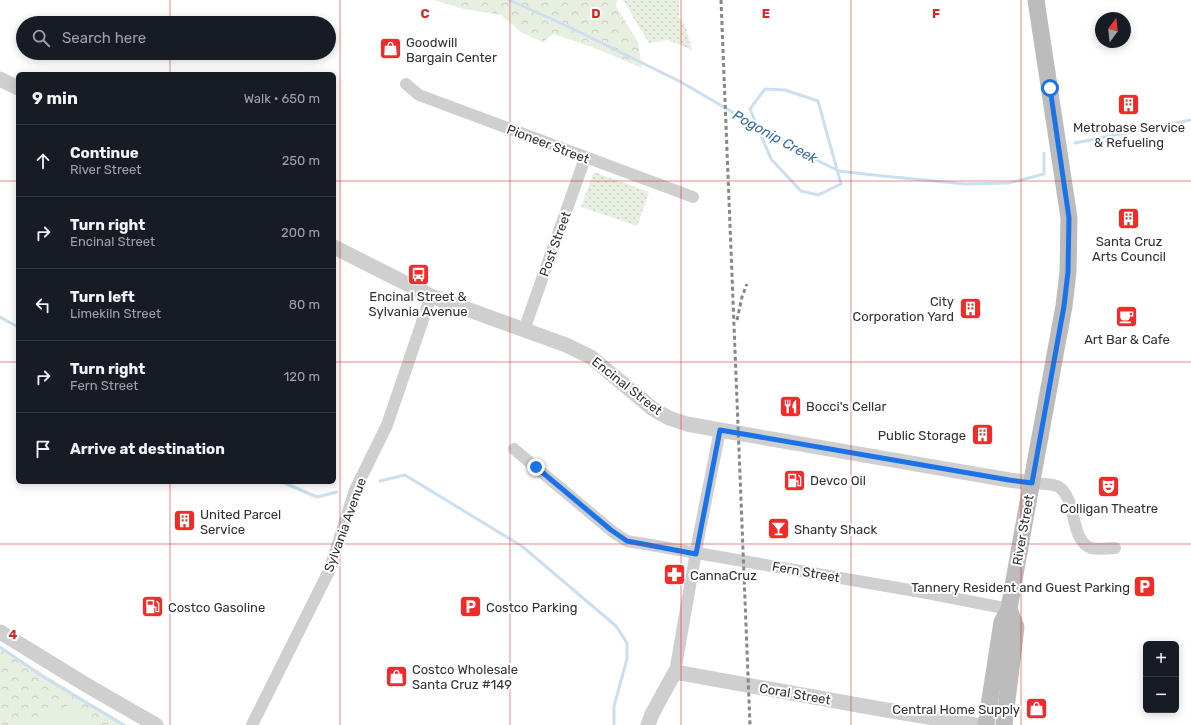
<!DOCTYPE html>
<meta charset="utf-8">
<style>
:root{--surface:#171b24;--page:#242831;--text:#f1f3f6;--muted:#9ea1a6;--line:#363941}
body{margin:0;font-family:Rubik,sans-serif;background:var(--page);color:var(--text)}
.controls{position:absolute;right:12px;bottom:12px;display:grid;overflow:hidden;border-radius:6px;box-shadow:0 2px 10px #0003}
.controls button{width:36px;height:36px;display:grid;place-items:center;padding:0;border:0;border-bottom:1px solid var(--line);background:var(--surface);color:var(--text);font:20px sans-serif}
.compass{position:absolute;left:1095px;top:12px;width:36px;height:36px;border-radius:50%;background:var(--surface);box-shadow:0 2px 10px #0003;rotate:15deg}
.stop{position:absolute;width:12px;height:12px;margin:-9px;border:3px solid #1a73e8;border-radius:50%;background:#fff}
.stop.end{background:#1a73e8;border-color:#fff;box-shadow:0 1px 4px #0008}
.list{margin:0;padding:0;list-style:none}
h2{display:flex;justify-content:space-between;align-items:center;height:52px;margin:0;padding:0 16px;font-size:17px}
h2 small{font-size:13px;font-weight:400;color:var(--muted)}
.list li{display:grid;grid-template-columns:26px 1fr auto;gap:12px;align-items:center;box-sizing:border-box;height:72px;padding:0 16px;border-top:1px solid var(--line)}
.list b{display:block;font-size:15px;white-space:nowrap}
.list p{margin:0;font-size:13px;white-space:nowrap;color:var(--muted)}
.list em{font-size:13px;font-style:normal;color:var(--muted)}
.icon{flex:none;width:22px;height:22px;fill:none;stroke:currentColor;stroke-width:2;stroke-linecap:round;stroke-linejoin:round}
.map{position:relative;flex:none;width:1191px;height:725px;overflow:hidden}
.search{position:absolute;background:var(--surface);box-shadow:0 2px 10px #0003;left:16px;top:16px;width:320px;height:44px;display:flex;align-items:center;gap:10px;box-sizing:border-box;padding:0 14px;border-radius:22px;color:var(--muted);font-size:15px}
.panel{position:absolute;background:var(--surface);box-shadow:0 2px 10px #0003;left:16px;top:72px;width:320px;height:412px;border-radius:6px}
.map>svg:first-child{display:block}
.grass{fill:url(#grass-dots)}
.forest{fill:url(#forest-crowns)}
.pitch{fill:#e7efe0}
.lines{fill:none;stroke-linecap:round;stroke-linejoin:round}
.stream{stroke:#cbdff0;stroke-width:3}
.minor{stroke:#cfcfcf;stroke-width:12}
.tertiary{stroke:#cfcfcf;stroke-width:15}
.secondary{stroke:#bcbcbc;stroke-width:17}
.rail{stroke:#878787;stroke-width:3;stroke-dasharray:4 3;stroke-linecap:butt}
.route{stroke:#1a73e8;stroke-width:5}
.grid{fill:none;stroke:#d62828;stroke-width:1;stroke-opacity:0.55}
.labels{text-anchor:middle;dominant-baseline:central;stroke-width:4;stroke-linejoin:round;paint-order:stroke}
.poi-label{font-size:13px;fill:#323232;stroke:#fff;text-anchor:start}
.street-label{font-size:13px;fill:#323232;stroke:#fff}
.water-label{font-size:14px;font-style:italic;fill:#376d9d;stroke:#fff}
.grid-label{font-size:13px;text-anchor:middle;font-weight:bold;fill:#d62828;stroke:#fff;stroke-width:4;stroke-linejoin:round;paint-order:stroke}
</style>
<div class="map">
<svg width="1191" height="725" viewBox="0 0 1191 725">
<defs>
<pattern id="grass-dots" width="8" height="8" patternUnits="userSpaceOnUse"><rect width="8" height="8" fill="#e7efe0"/><path d="M2 2h.1M6 6h.1" fill="none" stroke="#c7cdc1" stroke-width="1.8" stroke-linecap="round"/></pattern>
<pattern id="forest-crowns" width="20" height="18" patternUnits="userSpaceOnUse"><rect width="20" height="18" fill="#e7efe0"/><path d="M2 6a3 3 0 1 1 6 0M12 15a3 3 0 1 1 6 0" fill="none" stroke="#c7cdc1"/></pattern>
</defs>
<rect width="100%" height="100%" fill="#fff"/>
<!-- grass -->
<g class="grass">
<polygon points="623,0 679,0 679,17 685,25 692,50 668,40 649,43"/>
<polygon points="594,172 649,192 637,226 581,207"/>
</g>
<!-- forest -->
<g class="forest">
<polygon points="434,0 617,0 616,6 638,42 642,68 595,48 553,34 543,42 522,33 501,15 464,9"/>
<polygon points="0,647 126,725 0,725"/>
</g>
<!-- pitch -->
<polygon class="pitch" points="73,704 85,710 92,725 14,725"/>
<g class="lines">
<!-- stream -->
<g class="stream">
<polyline points="509,0 567,26 681,82 806,155 839,171 873,175 965,184 1009,183 1044,174 1044,153"/>
<polygon points="765,89 785,90 818,101 841,184 818,195 801,191 771,159 750,109"/>
<polyline points="1075,143 1191,120"/>
<polyline points="0,317 18,327"/>
<polyline points="380,481 405,475 523,547 616,626 627,643 627,659 614,706 614,725"/>
<polyline points="282,482 317,497 337,492"/>
<polyline points="0,647 45,678 124,725"/>
</g>
<!-- minor -->
<g class="minor">
<polyline points="406,84 419,95 693,197"/>
<polyline points="524,330 585,158"/>
<polyline points="514,449 613,532 627,541 645,544 927,593 1009,609"/>
<path d="M1032,483c8,1 20,0 27,4 18,12 11,54 32,61 7,2 17,0 24,0"/>
<polyline points="675,672 698,540 720,430"/>
<polyline points="252,725 329,571 355,490 387,425 431,296"/>
</g>
<!-- tertiary -->
<g class="tertiary">
<polyline points="0,79 18,88"/>
<polyline points="334,247 431,296 566,345 591,357 653,409 669,418 687,424 720,430 1009,480 1032,483"/>
<polyline points="0,632 88,686 156,725"/>
<polyline points="648,725 652,714 675,672 869,707 975,725"/>
</g>
<!-- secondary -->
<g class="secondary">
<polyline points="986,725 1002,622 1009,609 1022,535 1064,306 1068,272 1069,218 1036,0"/>
<polyline points="1004,725 1016,627 1009,609"/>
</g>
<!-- rail -->
<g class="rail">
<polyline points="721,0 750,725"/>
<polyline points="737,320 742,297 747,284"/>
</g>
</g>
<g class="lines">
<!-- route -->
<polyline class="route" points="536,467 611,530 627,541 696,554 720,430 1009,480 1032,483 1064,306 1068,272 1069,218 1050,88"/>
</g>
<!-- grid -->
<path class="grid" d="M170,0v23M340,0v725M510,0v725M681,0v725M851,0v725M1021,0v725M170,53v21M0,181h18M334,181h857M0,362h18M334,362h857M170,482v243M0,544h1191"/>
<!-- icons -->
<defs>
<symbol id="shop-square" viewBox="-11 -11 22 22"><rect x="-9" y="-9" width="18" height="18" rx="4" fill="#f42a29" stroke="#fff"/><path d="M-5-2.5h2.3a2.7 3.5 0 0 1 5.4 0H5L5.5 6h-11ZM-1.5-2.5h3a1.5 2.3 0 0 0-3 0Z" fill="#fff"/></symbol>
<symbol id="building-square" viewBox="-11 -11 22 22"><rect x="-9" y="-9" width="18" height="18" rx="4" fill="#f42a29" stroke="#fff"/><path d="M-4-6H4V6H1V3H-1V6H-4ZM-2.5-4.3h1.7v1.8h-1.7ZM.8-4.3h1.7v1.8H.8ZM-2.5-1h1.7V.8h-1.7ZM.8-1h1.7V.8H.8Z" fill="#fff"/></symbol>
<symbol id="bus-square" viewBox="-11 -11 22 22"><rect x="-9" y="-9" width="18" height="18" rx="4" fill="#f42a29" stroke="#fff"/><path d="M-5-6H5V4H4V6H2V4H-2V6H-4V4H-5ZM-3.5-4V0h7V-4ZM-3.5 1.2v1.5H-2V1.2ZM2 1.2v1.5H3.5V1.2Z" fill="#fff"/></symbol>
<symbol id="cafe-square" viewBox="-11 -11 22 22"><rect x="-9" y="-9" width="18" height="18" rx="4" fill="#f42a29" stroke="#fff"/><path d="M-5.5-4.5H6V0H3Q3 3.5 0 3.5H-2.5Q-5.5 3.5-5.5 0ZM3-3.2v2h1.7v-2ZM-6 4.5H4V6H-6Z" fill="#fff"/></symbol>
<symbol id="restaurant-square" viewBox="-11 -11 22 22"><rect x="-9" y="-9" width="18" height="18" rx="4" fill="#f42a29" stroke="#fff"/><path d="M-5-6h1v4h1v-4h1v4h1v-4h1v5L-1.5 .5V6h-2V.5L-5-1ZM5-6V6H3V1.5H1.5Q1.5-4 5-6Z" fill="#fff"/></symbol>
<symbol id="fuel-square" viewBox="-11 -11 22 22"><rect x="-9" y="-9" width="18" height="18" rx="4" fill="#f42a29" stroke="#fff"/><path d="M-5.5-6h7V0h2V4h1.3V-2.5L3-4.5l.8-.8L6-3V5H2.5V1h-1V6h-7ZM-4.2-4.7v3.2H.2V-4.7Z" fill="#fff"/></symbol>
<symbol id="theatre-square" viewBox="-11 -11 22 22"><rect x="-9" y="-9" width="18" height="18" rx="4" fill="#f42a29" stroke="#fff"/><path d="M-5-5.5Q0-4 5-5.5V0Q5 5 0 6Q-5 5-5 0ZM-3.3-2.5H-1v1.5H-3.3ZM1-2.5H3.3v1.5H1ZM-2.8 1Q0 5.5 2.8 1Z" fill="#fff"/></symbol>
<symbol id="bar-square" viewBox="-11 -11 22 22"><rect x="-9" y="-9" width="18" height="18" rx="4" fill="#f42a29" stroke="#fff"/><path d="M-6-5H6L.8 .8V4.5H3.5V6h-7V4.5H-.8V.8Z" fill="#fff"/></symbol>
<symbol id="pharmacy-square" viewBox="-11 -11 22 22"><rect x="-9" y="-9" width="18" height="18" rx="4" fill="#f42a29" stroke="#fff"/><path d="M-2-6h4v4h4v4h-4v4h-4v-4h-4v-4h4Z" fill="#fff"/></symbol>
<symbol id="parking-square" viewBox="-11 -11 22 22"><rect x="-9" y="-9" width="18" height="18" rx="4" fill="#f42a29" stroke="#fff"/><path d="M-3.5-5.5H1a3.5 3.5 0 0 1 0 7H-1V5.5H-3.5ZM-1-3.4V-.6H.8a1.4 1.4 0 0 0 0-2.8Z" fill="#fff"/></symbol>
</defs>
<g fill-rule="evenodd">
<use href="#shop-square" x="378" y="36" width="25" height="25"/>
<use href="#building-square" x="1116" y="92" width="25" height="25"/>
<use href="#building-square" x="1116" y="206" width="25" height="25"/>
<use href="#bus-square" x="406" y="262" width="25" height="25"/>
<use href="#building-square" x="958" y="296" width="25" height="25"/>
<use href="#cafe-square" x="1114" y="304" width="25" height="25"/>
<use href="#restaurant-square" x="778" y="394" width="25" height="25"/>
<use href="#building-square" x="970" y="422" width="25" height="25"/>
<use href="#fuel-square" x="782" y="468" width="25" height="25"/>
<use href="#theatre-square" x="1096" y="474" width="25" height="25"/>
<use href="#building-square" x="172" y="508" width="25" height="25"/>
<use href="#bar-square" x="766" y="516" width="25" height="25"/>
<use href="#pharmacy-square" x="662" y="562" width="25" height="25"/>
<use href="#parking-square" x="1132" y="574" width="25" height="25"/>
<use href="#fuel-square" x="140" y="594" width="25" height="25"/>
<use href="#parking-square" x="458" y="594" width="25" height="25"/>
<use href="#shop-square" x="384" y="664" width="25" height="25"/>
<use href="#shop-square" x="1024" y="696" width="25" height="25"/>
</g>
<g class="labels">
<!-- poi labels -->
<g class="poi-label">
<text x="406" y="42">Goodwill<tspan x="406" dy="15">Bargain Center</tspan></text>
<text x="1129" y="127" text-anchor="middle">Metrobase Service<tspan x="1129" dy="15">&amp; Refueling</tspan></text>
<text x="1129" y="241" text-anchor="middle">Santa Cruz<tspan x="1129" dy="15">Arts Council</tspan></text>
<text x="418" y="296" text-anchor="middle">Encinal Street &amp;<tspan x="418" dy="15">Sylvania Avenue</tspan></text>
<text x="954" y="301" text-anchor="end">City<tspan x="954" dy="15">Corporation Yard</tspan></text>
<text x="1127" y="339" text-anchor="middle">Art Bar &amp; Cafe</text>
<text x="806" y="406">Bocci's Cellar</text>
<text x="966" y="435" text-anchor="end">Public Storage</text>
<text x="810" y="480">Devco Oil</text>
<text x="1109" y="508" text-anchor="middle">Colligan Theatre</text>
<text x="200" y="514">United Parcel<tspan x="200" dy="15">Service</tspan></text>
<text x="794" y="529">Shanty Shack</text>
<text x="690" y="575">CannaCruz</text>
<text x="1130" y="587" text-anchor="end">Tannery Resident and Guest Parking</text>
<text x="168" y="607">Costco Gasoline</text>
<text x="486" y="607">Costco Parking</text>
<text x="412" y="669">Costco Wholesale<tspan x="412" dy="15">Santa Cruz #149</tspan></text>
<text x="1020" y="709" text-anchor="end">Central Home Supply</text>
</g>
<!-- street labels -->
<g class="street-label">
<text transform="translate(548 144) rotate(21)">Pioneer Street</text>
<text transform="translate(555 244) rotate(-70)">Post Street</text>
<text transform="translate(627 386) rotate(38)">Encinal Street</text>
<text transform="translate(345 525) rotate(-70)">Sylvania Avenue</text>
<text transform="translate(1023 530) rotate(-80)">River Street</text>
<text transform="translate(806 572) rotate(10)">Fern Street</text>
<text transform="translate(795 694) rotate(10)">Coral Street</text>
</g>
<!-- water labels -->
<g class="water-label">
<text transform="translate(775 137) rotate(29)">Pogonip Creek</text>
</g>
</g>
<g class="grid-label">
<text x="425" y="18">C</text>
<text x="596" y="18">D</text>
<text x="766" y="18">E</text>
<text x="936" y="18">F</text>
<text x="13" y="639">4</text>
</g>
</svg>
<div class="controls">
<button>+</button>
<button>−</button>
</div>
<svg class="compass" viewBox="-18 -18 36 36"><path d="M0-13l5 13h-10z" fill="#e53935"/><path d="M0 13l5-13h-10z" fill="#9ea1a6"/></svg>
<div class="stop" style="left:1050px;top:88px"></div>
<div class="stop end" style="left:536px;top:467px"></div>
<div class="search"><svg class="icon" aria-label="search" viewBox="0 0 24 24"><circle cx="10" cy="10" r="6"/><path d="M15 15l6 6"/></svg>Search here</div>
<section class="panel">
<h2>9 min<small>Walk · 650 m</small></h2>
<ul class="list">
<li><svg class="icon" aria-label="ahead" viewBox="0 0 24 24"><path d="M12 20V5M6 11l6-6 6 6"/></svg><div><b>Continue</b><p>River Street</p></div><em>250 m</em></li>
<li><svg class="icon" aria-label="right" viewBox="0 0 24 24"><path d="M7 20v-9h11M14 6l5 5-5 5"/></svg><div><b>Turn right</b><p>Encinal Street</p></div><em>200 m</em></li>
<li><svg class="icon" aria-label="left" viewBox="0 0 24 24"><path d="M17 20v-9H6M10 6l-5 5 5 5"/></svg><div><b>Turn left</b><p>Limekiln Street</p></div><em>80 m</em></li>
<li><svg class="icon" aria-label="right" viewBox="0 0 24 24"><path d="M7 20v-9h11M14 6l5 5-5 5"/></svg><div><b>Turn right</b><p>Fern Street</p></div><em>120 m</em></li>
<li><svg class="icon" aria-label="arrive" viewBox="0 0 24 24"><path d="M6 21V4h12l-3 4 3 4H6"/></svg><div><b>Arrive at destination</b></div></li>
</ul>
</section>
</div>
